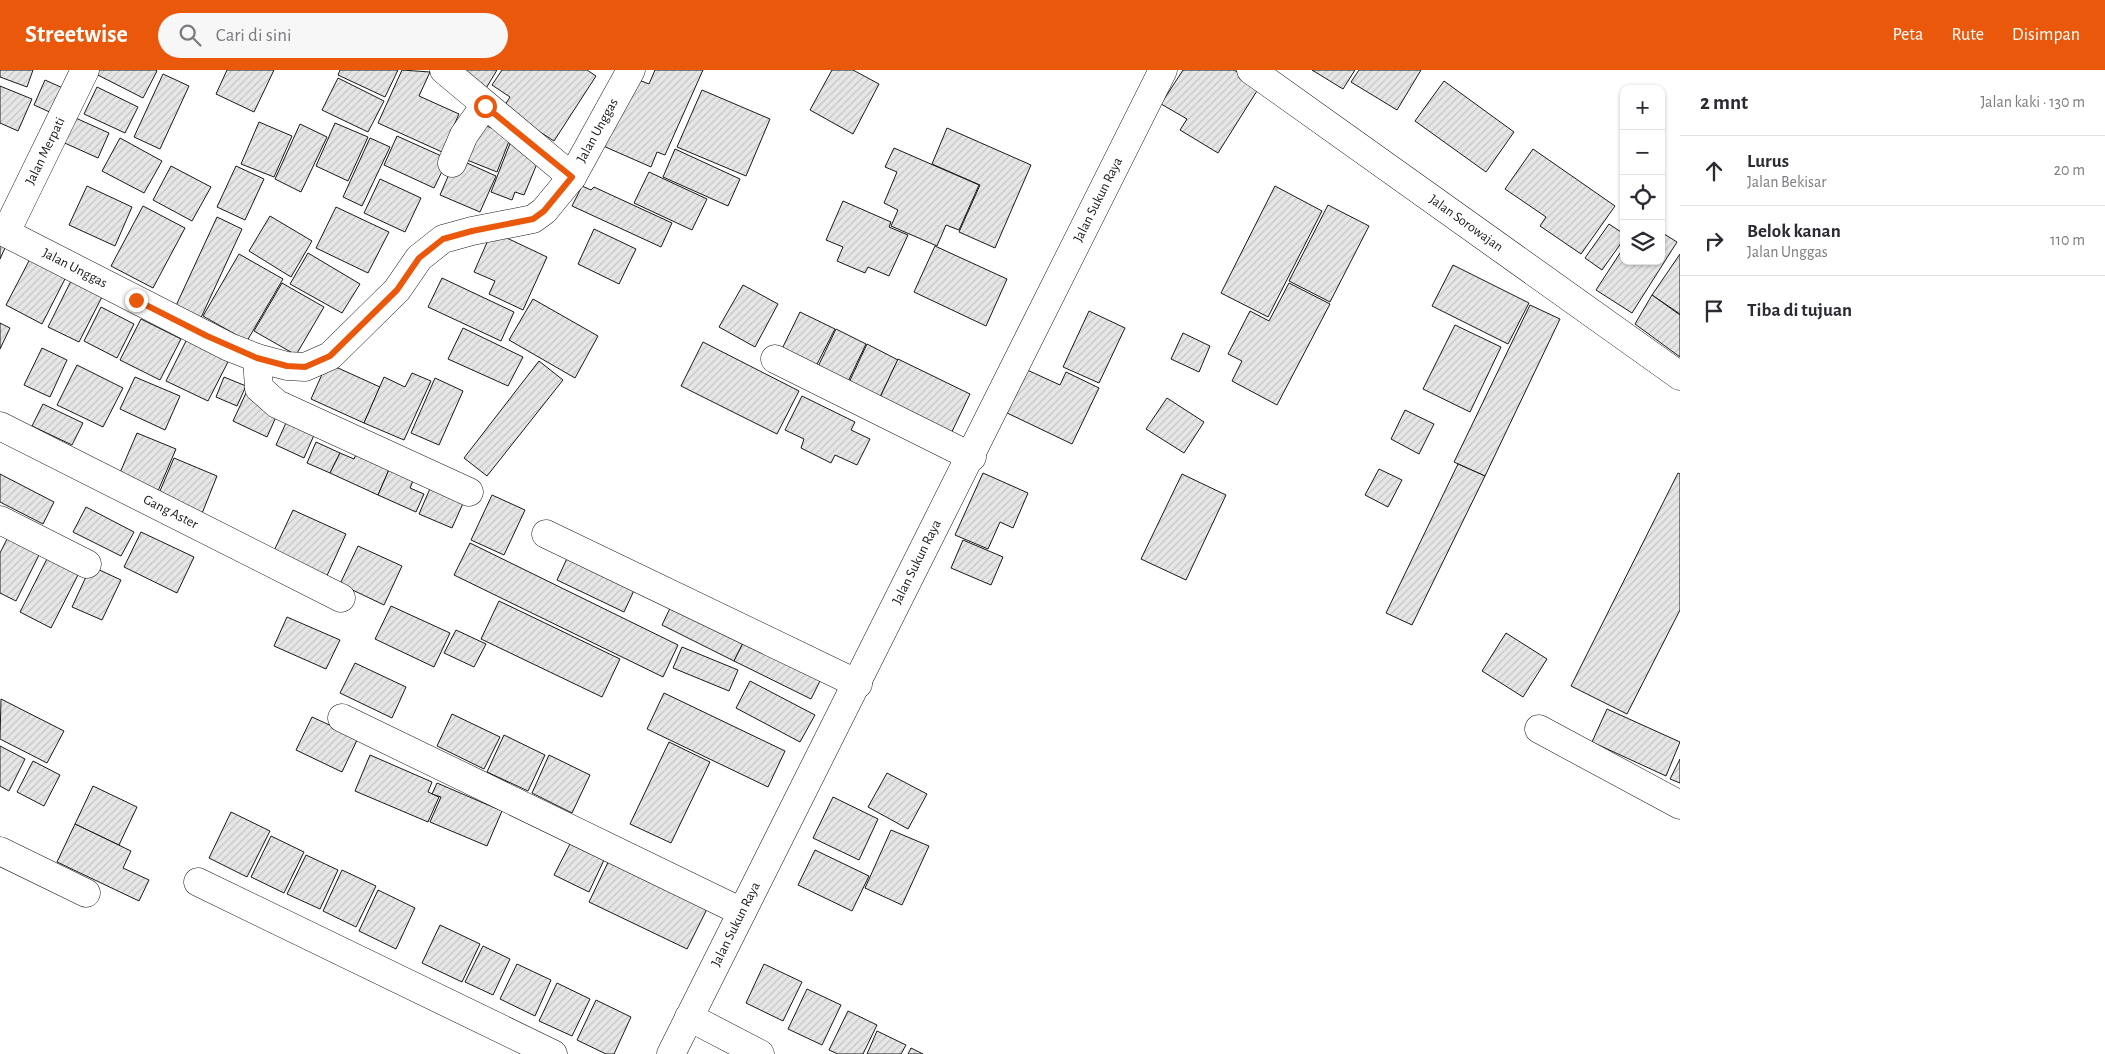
<!DOCTYPE html>
<html lang="id">
<meta charset="utf-8">
<style>
:root{--surface:#fff;--page:#f7f7f7;--text:#2b2b33;--muted:#7c7c81;--line:#e1e1e2;--accent:#ea580c}
body{margin:0;font-family:"Alegreya Sans",sans-serif;background:var(--page);color:var(--text)}
.controls{position:absolute;right:15px;top:15px;display:grid;overflow:hidden;border-radius:10px;box-shadow:0 1px 4px #0004}
.controls button{width:45px;height:45px;display:grid;place-items:center;padding:0;border:0;border-bottom:1px solid var(--line);background:var(--surface);color:var(--text);font:25px sans-serif}
.stop{position:absolute;width:15px;height:15px;margin:-11px;border:4px solid #ea580c;border-radius:50%;background:#fff}
.stop.end{background:#ea580c;border-color:#fff;box-shadow:0 1px 5px #0008}
.list{margin:0;padding:0;list-style:none}
h2{display:flex;justify-content:space-between;align-items:center;height:65px;margin:0;padding:0 20px;font-size:21px}
h2 small{font-size:16px;font-weight:400;color:var(--muted)}
.list li{display:grid;grid-template-columns:32px 1fr auto;gap:15px;align-items:center;box-sizing:border-box;height:70px;padding:0 20px;border-top:1px solid var(--line)}
.list b{display:block;font-size:19px;white-space:nowrap}
.list p{margin:0;font-size:16px;white-space:nowrap;color:var(--muted)}
.list em{font-size:16px;font-style:normal;color:var(--muted)}
.icon{flex:none;width:28px;height:28px;fill:none;stroke:currentColor;stroke-width:2;stroke-linecap:round;stroke-linejoin:round}
.map{position:relative;flex:none;width:1680px;height:984px;overflow:hidden}
header{display:flex;align-items:center;gap:30px;box-sizing:border-box;height:70px;padding:0 25px;background:var(--accent);color:#fff}
header strong{font-size:24px}
nav{display:flex;gap:28px;margin-inline-start:auto;font-size:18px}
.search{width:350px;height:45px;background:var(--page);display:flex;align-items:center;gap:12px;box-sizing:border-box;padding:0 18px;border-radius:28px;color:var(--muted);font-size:19px}
main{display:flex}
aside{flex:1;background:var(--surface)}
.map>svg:first-child{display:block}
.building{fill:url(#building-hatch);stroke:#1a1a1a}
.lines{fill:none;stroke-linecap:round;stroke-linejoin:round}
.minor-casing{stroke:#1a1a1a;stroke-width:29}
.tertiary-casing{stroke:#1a1a1a;stroke-width:29}
.minor{stroke:#fff;stroke-width:28}
.tertiary{stroke:#fff;stroke-width:28}
.route{stroke:#ea580c;stroke-width:6}
.labels{text-anchor:middle;dominant-baseline:central;stroke-width:4;stroke-linejoin:round;paint-order:stroke}
.street-label{font-size:14px;fill:#1a1a1a;stroke:#fff}
</style>
<header>
<strong>Streetwise</strong>
<div class="search"><svg class="icon" aria-label="search" viewBox="0 0 24 24"><circle cx="10" cy="10" r="6"/><path d="M15 15l6 6"/></svg>Cari di sini</div>
<nav><a>Peta</a><a>Rute</a><a>Disimpan</a></nav>
</header>
<main>
<div class="map">
<svg width="1680" height="984" viewBox="0 0 1680 984">
<defs>
<pattern id="building-hatch" width="6" height="6" patternUnits="userSpaceOnUse" patternTransform="scale(1.25)"><rect width="6" height="6" fill="#e6e6e6"/><path d="M-1 1l2-2M0 6l6-6M5 7l2-2" fill="none" stroke="#c5c5c5"/></pattern>
</defs>
<rect width="100%" height="100%" fill="#fff"/>
<!-- building -->
<g class="building">
<polygon points="0,0 33,0 27,17 0,7"/>
<polygon points="93,0 156,0 157,1 143,28 92,2"/>
<polygon points="227,0 274,0 254,42 216,24"/>
<polygon points="340,0 398,0 385,27 338,5"/>
<polygon points="402,0 430,2 419,26 459,44 442,82 378,53"/>
<polygon points="466,0 497,0 485,20 462,6"/>
<polygon points="502,0 587,0 596,6 554,71 503,38 510,27 492,15"/>
<polygon points="655,0 703,0 665,85 657,82 651,97 601,75 631,7 649,14"/>
<polygon points="832,0 853,0 879,14 853,64 810,40"/>
<polygon points="1183,0 1234,0 1260,16 1218,83 1180,60 1187,49 1161,34"/>
<polygon points="1312,0 1355,0 1343,19"/>
<polygon points="1359,0 1421,0 1397,40 1351,12"/>
<polygon points="163,4 189,16 160,79 134,67"/>
<polygon points="338,8 384,31 368,62 322,40"/>
<polygon points="45,10 65,19 54,44 34,35"/>
<polygon points="1444,11 1514,62 1486,102 1415,51"/>
<polygon points="0,16 32,29 18,61 0,53"/>
<polygon points="97,17 138,37 125,63 84,44"/>
<polygon points="702,20 770,49 746,106 677,77"/>
<polygon points="69,45 109,63 98,88 58,70"/>
<polygon points="259,52 292,66 274,107 241,94"/>
<polygon points="477,52 511,66 497,102 462,88"/>
<polygon points="335,53 368,67 348,111 316,96"/>
<polygon points="300,54 327,67 301,122 275,109"/>
<polygon points="947,58 1031,95 995,178 959,162 980,115 932,94"/>
<polygon points="397,66 448,89 434,118 384,95"/>
<polygon points="120,68 162,91 144,123 102,101"/>
<polygon points="370,68 390,77 362,136 343,127"/>
<polygon points="511,71 541,84 524,125 515,122 512,130 491,122"/>
<polygon points="894,78 979,115 959,160 946,155 937,176 891,156 898,140 884,133 897,102 885,97"/>
<polygon points="675,79 740,109 728,136 663,107"/>
<polygon points="1533,79 1615,136 1581,184 1540,156 1546,147 1505,119"/>
<polygon points="456,88 496,106 480,142 440,125"/>
<polygon points="171,96 211,117 192,151 153,130"/>
<polygon points="236,96 264,109 245,150 217,137"/>
<polygon points="649,102 707,129 692,160 634,133"/>
<polygon points="380,109 421,128 405,162 364,143"/>
<polygon points="87,116 132,137 115,176 69,155"/>
<polygon points="582,116 591,120 594,117 672,153 661,177 572,136"/>
<polygon points="1275,116 1322,141 1268,247 1221,223"/>
<polygon points="843,131 891,152 889,157 908,165 889,206 868,197 865,203 837,191 843,177 826,170"/>
<polygon points="1328,135 1369,156 1330,232 1289,211"/>
<polygon points="143,136 185,158 153,218 111,196"/>
<polygon points="336,137 389,162 368,203 316,178"/>
<polygon points="270,146 312,171 291,207 249,181"/>
<polygon points="217,147 242,159 199,252 174,240"/>
<polygon points="1609,154 1624,164 1624,169 1602,200 1585,188"/>
<polygon points="594,159 636,179 619,214 578,194"/>
<polygon points="492,161 547,187 523,240 489,224 495,211 474,202"/>
<polygon points="1661,162 1677,172 1632,243 1596,220 1624,177 1624,191 1661,191"/>
<polygon points="0,175 5,178 0,189"/>
<polygon points="935,176 1007,209 986,256 914,222"/>
<polygon points="308,183 360,214 342,243 290,214"/>
<polygon points="239,184 283,209 247,271 203,246"/>
<polygon points="1680,184 1680,244 1652,225"/>
<polygon points="31,187 67,205 42,254 6,235"/>
<polygon points="1453,195 1529,233 1508,274 1432,236"/>
<polygon points="442,208 514,242 501,271 428,237"/>
<polygon points="72,209 103,225 79,272 48,257"/>
<polygon points="282,213 324,237 296,285 254,261"/>
<polygon points="1289,213 1330,234 1277,335 1232,311 1242,291 1228,284 1250,241 1269,251"/>
<polygon points="743,215 778,234 755,277 719,257"/>
<polygon points="1652,225 1680,245 1680,287 1635,254"/>
<polygon points="533,229 598,266 575,308 509,270"/>
<polygon points="1530,235 1560,249 1485,406 1454,392"/>
<polygon points="101,237 134,254 117,288 84,271"/>
<polygon points="1089,241 1125,258 1099,313 1063,297"/>
<polygon points="800,242 835,259 812,304 778,287"/>
<polygon points="141,249 181,269 160,310 120,290"/>
<polygon points="0,253 10,258 0,279"/>
<polygon points="1455,255 1501,277 1470,342 1423,319"/>
<polygon points="463,258 523,287 508,316 448,289"/>
<polygon points="836,259 866,274 844,320 814,305"/>
<polygon points="1183,263 1210,276 1199,302 1171,289"/>
<polygon points="188,267 230,288 208,331 166,311"/>
<polygon points="703,272 799,321 777,364 681,316"/>
<polygon points="867,274 898,290 876,335 845,321"/>
<polygon points="42,278 67,290 50,327 24,315"/>
<polygon points="898,289 970,324 948,370 876,336"/>
<polygon points="539,291 563,310 487,406 464,388"/>
<polygon points="327,293 380,317 364,353 311,329"/>
<polygon points="77,295 123,318 103,357 57,335"/>
<polygon points="1025,299 1060,315 1066,302 1099,318 1072,374 1005,342"/>
<polygon points="412,303 431,311 404,370 364,353 384,307 405,317"/>
<polygon points="135,307 180,326 165,360 120,339"/>
<polygon points="224,307 246,316 237,336 216,327"/>
<polygon points="435,308 463,321 439,375 411,363"/>
<polygon points="246,323 280,338 267,367 233,351"/>
<polygon points="802,326 855,352 851,360 870,369 857,395 835,385 831,393 801,378 804,369 785,360"/>
<polygon points="1167,328 1204,352 1184,383 1146,359"/>
<polygon points="43,334 83,353 72,375 32,356"/>
<polygon points="1405,340 1434,354 1419,384 1391,369"/>
<polygon points="290,344 318,356 304,388 276,375"/>
<polygon points="137,363 176,379 158,421 119,405"/>
<polygon points="316,372 340,383 330,403 307,393"/>
<polygon points="358,380 391,395 378,425 330,403 340,383 354,389"/>
<polygon points="174,388 217,406 201,446 157,428"/>
<polygon points="1458,394 1485,406 1412,555 1386,543"/>
<polygon points="391,395 415,406 410,418 424,424 416,442 378,425"/>
<polygon points="1379,399 1402,410 1388,437 1365,425"/>
<polygon points="983,403 1028,423 1013,458 1000,452 988,479 955,465"/>
<polygon points="1678,403 1680,404 1680,540 1627,644 1571,616"/>
<polygon points="0,404 54,432 43,454 0,432"/>
<polygon points="1182,404 1226,425 1186,510 1141,489"/>
<polygon points="432,414 465,429 452,458 419,444"/>
<polygon points="492,425 525,440 504,485 471,470"/>
<polygon points="86,437 134,462 121,486 73,462"/>
<polygon points="293,440 346,464 325,510 272,485"/>
<polygon points="141,462 194,487 177,523 124,497"/>
<polygon points="10,463 42,479 16,531 0,523 0,483"/>
<polygon points="963,470 1003,487 991,515 951,498"/>
<polygon points="470,473 678,575 663,607 454,505"/>
<polygon points="358,476 402,496 384,535 340,514"/>
<polygon points="570,482 637,514 624,542 557,510"/>
<polygon points="49,485 80,501 51,558 20,542"/>
<polygon points="91,496 121,510 102,550 72,537"/>
<polygon points="499,531 620,589 602,627 481,569"/>
<polygon points="672,534 745,569 734,591 662,555"/>
<polygon points="391,536 450,563 434,597 375,569"/>
<polygon points="287,547 340,570 326,599 274,576"/>
<polygon points="456,560 486,574 474,597 444,583"/>
<polygon points="1506,563 1547,589 1523,627 1482,601"/>
<polygon points="745,569 824,603 811,629 734,591"/>
<polygon points="682,577 738,600 729,621 673,598"/>
<polygon points="355,593 406,617 392,648 340,623"/>
<polygon points="750,611 815,645 800,672 736,638"/>
<polygon points="664,623 785,681 768,717 647,659"/>
<polygon points="1,629 64,661 47,693 0,669"/>
<polygon points="1607,639 1680,672 1666,706 1592,672"/>
<polygon points="452,644 500,667 484,699 437,676"/>
<polygon points="312,647 358,668 342,702 296,680"/>
<polygon points="504,665 545,685 528,721 487,702"/>
<polygon points="669,672 710,692 671,773 630,754"/>
<polygon points="0,676 25,689 9,721 0,716"/>
<polygon points="370,685 432,712 428,722 439,727 428,752 355,721"/>
<polygon points="549,685 590,705 572,743 532,723"/>
<polygon points="1680,689 1680,713 1670,709"/>
<polygon points="33,691 60,705 44,736 17,722"/>
<polygon points="887,703 927,724 908,759 868,737"/>
<polygon points="437,713 502,741 487,776 430,752 441,727 432,724"/>
<polygon points="93,716 137,737 119,775 75,754"/>
<polygon points="833,727 878,749 859,790 813,768"/>
<polygon points="231,742 270,761 247,807 209,788"/>
<polygon points="75,754 131,781 123,798 149,810 139,831 57,792"/>
<polygon points="891,760 929,776 902,835 865,818"/>
<polygon points="271,766 304,782 284,823 251,807"/>
<polygon points="570,774 604,790 589,822 554,805"/>
<polygon points="815,780 869,806 852,841 798,815"/>
<polygon points="612,784 711,831 687,879 589,832"/>
<polygon points="306,785 338,800 320,839 287,824"/>
<polygon points="342,800 376,816 356,857 323,841"/>
<polygon points="378,820 415,838 396,879 359,861"/>
<polygon points="440,855 480,874 462,912 422,893"/>
<polygon points="483,876 510,889 493,925 465,912"/>
<polygon points="517,894 551,910 535,946 500,929"/>
<polygon points="764,894 802,912 783,951 746,933"/>
<polygon points="557,913 590,929 572,966 539,951"/>
<polygon points="807,919 841,935 822,975 788,959"/>
<polygon points="596,930 631,947 614,984 606,984 577,970"/>
<polygon points="848,941 877,955 863,984 838,984 829,980"/>
<polygon points="877,961 906,975 901,984 867,984"/>
<polygon points="911,978 923,984 908,984"/>
</g>
<g class="lines">
<defs>
<g id="minor">
<polyline points="444,0 572,107"/>
<polyline points="452,93 464,65 485,35"/>
<path id="s1" d="M0,160l229,117 28,11 30,8 18,1 25,-11 67,-66 22,-32 24,-19 29,-8 61,-12 11,-8 28,-34 59,-107"/>
<path id="s2" d="M6,162l79,-162"/>
<polyline points="257,288 259,318 277,334 469,422"/>
<polyline points="775,289 972,387"/>
<path id="s3" d="M0,356l341,172"/>
<polyline points="0,450 87,494"/>
<polyline points="546,464 858,614"/>
<polyline points="342,648 742,842"/>
<polyline points="1539,659 1680,735"/>
<polyline points="0,781 86,823"/>
<polyline points="198,812 553,984"/>
<polyline points="689,947 760,984"/>
</g>
<g id="tertiary">
<path id="s4" d="M1251,0l429,306"/>
<path id="s5" d="M671,984l492,-984"/>
</g>
</defs>
<!-- minor casing -->
<use href="#minor" class="minor-casing"/>
<!-- tertiary casing -->
<use href="#tertiary" class="tertiary-casing"/>
<!-- minor -->
<use href="#minor" class="minor"/>
<!-- tertiary -->
<use href="#tertiary" class="tertiary"/>
</g>
<g class="lines">
<!-- route -->
<polyline class="route" points="136,230 207,266 257,288 287,296 305,297 330,286 397,220 419,188 443,169 472,161 533,149 544,141 572,107 485,36"/>
</g>
<g class="labels">
<!-- street labels -->
<g class="street-label">
<text stroke="none"><textPath href="#s1" startOffset="730">Jalan Unggas</textPath></text>
<text stroke="none"><textPath href="#s2" startOffset="90">Jalan Merpati</textPath></text>
<text stroke="none"><textPath href="#s5" startOffset="955">Jalan Sukun Raya</textPath></text>
<text stroke="none"><textPath href="#s4" startOffset="264">Jalan Sorowajan</textPath></text>
<text stroke="none"><textPath href="#s1" startOffset="84">Jalan Unggas</textPath></text>
<text stroke="none"><textPath href="#s3" startOffset="191">Gang Aster</textPath></text>
<text stroke="none"><textPath href="#s5" startOffset="550">Jalan Sukun Raya</textPath></text>
<text stroke="none"><textPath href="#s5" startOffset="145">Jalan Sukun Raya</textPath></text>
</g>
</g>
</svg>
<div class="controls">
<button>+</button>
<button>−</button>
<button><svg class="icon" aria-label="locate" viewBox="0 0 24 24"><circle cx="12" cy="12" r="6"/><path d="M12 2v4M12 18v4M2 12h4M18 12h4"/></svg></button>
<button><svg class="icon" aria-label="layers" viewBox="0 0 24 24"><path d="M12 4l9 5-9 5-9-5zM3 14l9 5 9-5"/></svg></button>
</div>
<div class="stop" style="left:485px;top:36px"></div>
<div class="stop end" style="left:136px;top:230px"></div>
</div>
<aside>
<h2>2 mnt<small>Jalan kaki · 130 m</small></h2>
<ul class="list">
<li><svg class="icon" aria-label="ahead" viewBox="0 0 24 24"><path d="M12 20V5M6 11l6-6 6 6"/></svg><div><b>Lurus</b><p>Jalan Bekisar</p></div><em>20 m</em></li>
<li><svg class="icon" aria-label="right" viewBox="0 0 24 24"><path d="M7 20v-9h11M14 6l5 5-5 5"/></svg><div><b>Belok kanan</b><p>Jalan Unggas</p></div><em>110 m</em></li>
<li><svg class="icon" aria-label="arrive" viewBox="0 0 24 24"><path d="M6 21V4h12l-3 4 3 4H6"/></svg><div><b>Tiba di tujuan</b></div></li>
</ul>
</aside>
</main>
